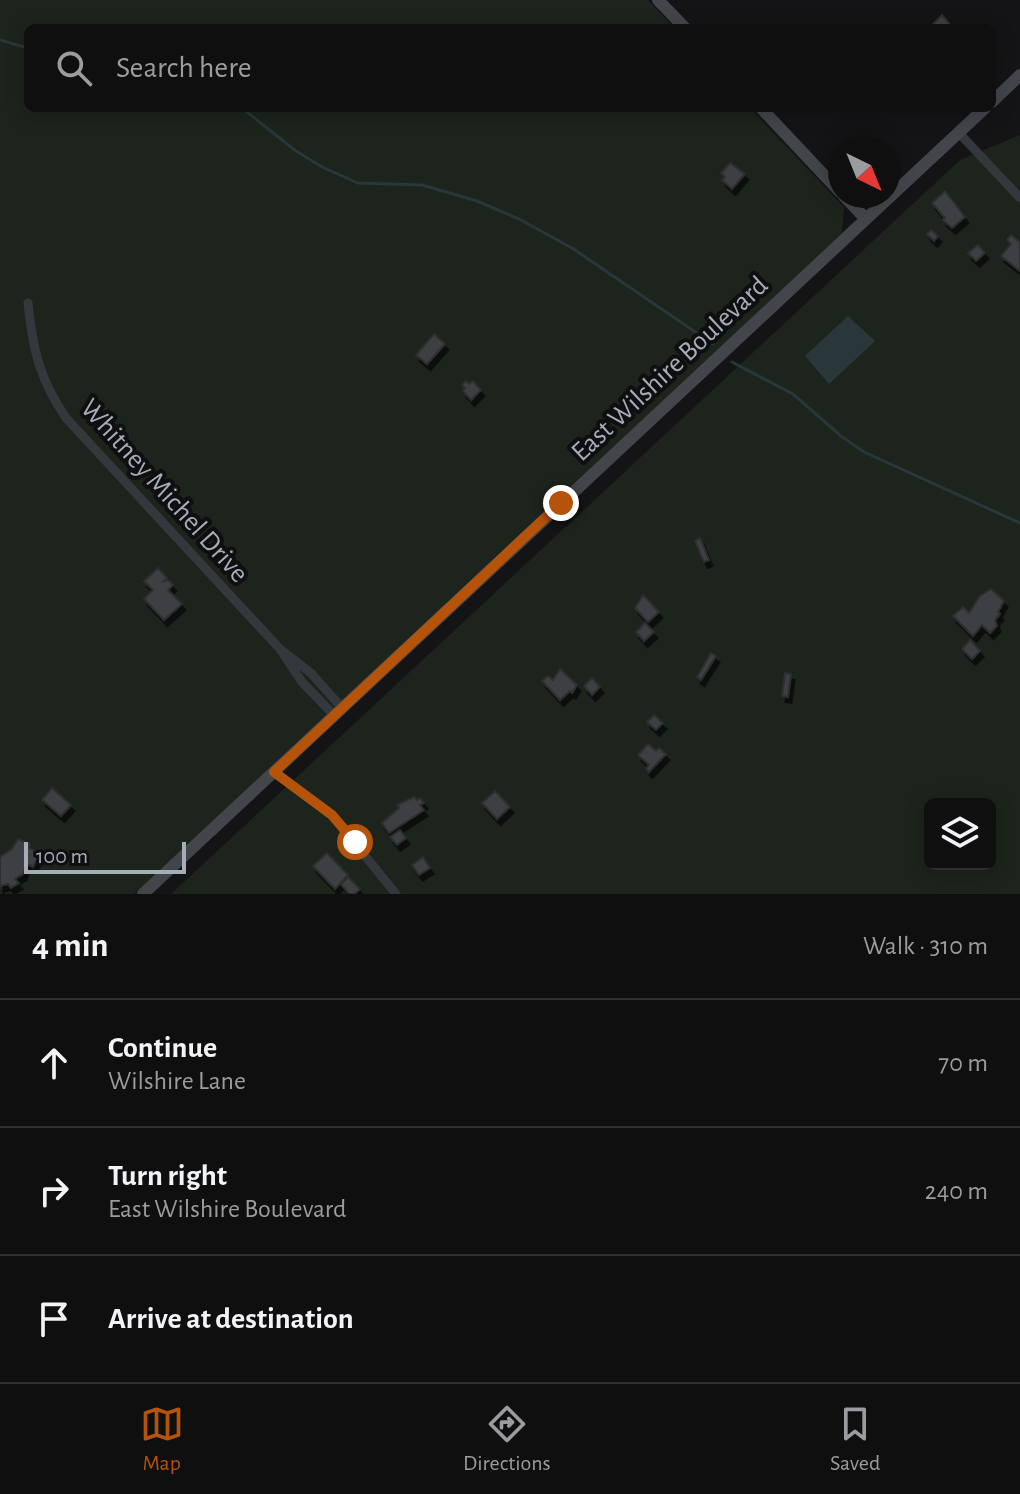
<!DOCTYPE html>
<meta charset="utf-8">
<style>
:root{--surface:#0f0f10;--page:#1d1d1e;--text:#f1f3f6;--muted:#9b9c9f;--line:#2f2f30;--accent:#b45309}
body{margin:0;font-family:"Alegreya Sans",sans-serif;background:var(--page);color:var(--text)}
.controls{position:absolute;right:24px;bottom:24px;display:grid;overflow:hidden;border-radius:12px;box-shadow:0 4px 20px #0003}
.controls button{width:72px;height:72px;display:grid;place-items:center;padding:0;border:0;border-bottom:2px solid var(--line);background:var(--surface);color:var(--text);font:40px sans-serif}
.compass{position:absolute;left:828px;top:136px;width:72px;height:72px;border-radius:50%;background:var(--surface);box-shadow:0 4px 20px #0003;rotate:137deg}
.scale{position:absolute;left:24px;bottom:20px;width:162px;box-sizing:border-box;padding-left:8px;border:4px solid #a5adb7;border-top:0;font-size:22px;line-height:28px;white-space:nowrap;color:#a5adb7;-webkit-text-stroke:6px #0f0f11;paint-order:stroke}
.stop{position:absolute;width:24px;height:24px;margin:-18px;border:6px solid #b45309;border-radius:50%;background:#fff}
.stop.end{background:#b45309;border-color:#fff;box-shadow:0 2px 8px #0008}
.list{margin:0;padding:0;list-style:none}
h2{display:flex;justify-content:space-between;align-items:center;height:104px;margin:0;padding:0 32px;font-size:34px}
h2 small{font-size:26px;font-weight:400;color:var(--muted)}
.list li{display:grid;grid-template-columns:52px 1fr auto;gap:24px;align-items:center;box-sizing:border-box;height:128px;padding:0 32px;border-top:2px solid var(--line)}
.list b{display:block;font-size:30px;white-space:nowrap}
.list p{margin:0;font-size:26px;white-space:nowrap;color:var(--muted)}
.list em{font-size:26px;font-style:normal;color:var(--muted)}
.icon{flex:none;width:44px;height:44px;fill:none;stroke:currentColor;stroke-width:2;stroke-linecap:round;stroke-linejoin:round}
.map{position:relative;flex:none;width:1020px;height:894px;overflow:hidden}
.search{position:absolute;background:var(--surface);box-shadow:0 4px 20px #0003;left:24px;right:24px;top:24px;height:88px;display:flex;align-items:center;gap:20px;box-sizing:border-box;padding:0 28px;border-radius:12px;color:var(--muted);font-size:30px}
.sheet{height:488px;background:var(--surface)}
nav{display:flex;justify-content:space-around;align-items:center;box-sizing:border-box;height:112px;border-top:2px solid var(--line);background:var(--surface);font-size:22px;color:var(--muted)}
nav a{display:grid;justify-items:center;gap:4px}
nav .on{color:var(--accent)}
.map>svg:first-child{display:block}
.green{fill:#1c241c;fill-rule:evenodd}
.water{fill:#29363a}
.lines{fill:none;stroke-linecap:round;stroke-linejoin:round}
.stream{stroke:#29363a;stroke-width:3}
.building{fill:#3e3f43;stroke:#2e2e32;stroke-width:2;filter:url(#shadow)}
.street{stroke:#34373b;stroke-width:9}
.secondary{stroke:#42464b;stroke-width:12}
.route{stroke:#b45309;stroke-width:10}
.labels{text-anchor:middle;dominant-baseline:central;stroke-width:8;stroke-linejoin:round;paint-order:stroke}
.street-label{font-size:28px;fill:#a5adb7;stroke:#0f0f11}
</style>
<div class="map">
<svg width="1020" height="894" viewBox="0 0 1020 894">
<defs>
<filter id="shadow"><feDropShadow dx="3.5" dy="6" stdDeviation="0" flood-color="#0009"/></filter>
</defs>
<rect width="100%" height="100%" fill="#141416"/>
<!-- green -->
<g class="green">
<polygon points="0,0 648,0 674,28 28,28 28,108 750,108 844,207 842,233 134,894 0,894"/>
<path d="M1020,135v759h-849l789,-734zM930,804h60v60h-60z"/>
</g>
<!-- water -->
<polygon class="water" points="848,316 875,341 829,384 805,356"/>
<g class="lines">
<!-- stream -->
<g class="stream">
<polyline points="0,40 28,48"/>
<polyline points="242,108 296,151 324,168 358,183 422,185 477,201 519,219 572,248 713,344"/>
<polyline points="732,362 793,394 841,436 864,452 1020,523"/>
</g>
</g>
<!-- building -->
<g class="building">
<polygon points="942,15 952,27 951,28 936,28 933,24"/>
<polygon points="730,163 745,174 732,189 722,180 725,177 721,173"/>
<polygon points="945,191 965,217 952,228 943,220 945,218 932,203"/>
<polygon points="931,230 938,236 934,241 927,234"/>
<polygon points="1011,235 1020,242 1020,271 1001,256 1011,244 1007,240"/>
<polygon points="978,245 985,253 976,261 968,253"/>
<polygon points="434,334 445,344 427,364 416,355"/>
<polygon points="466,381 469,384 473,381 481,390 471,400 463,391 465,388 462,385"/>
<polygon points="700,538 709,560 704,562 695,541"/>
<polygon points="158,568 167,578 164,581 168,580 173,585 168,590 182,604 164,620 144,599 153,590 144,581"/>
<polygon points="991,589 1004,601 998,612 1000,614 995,620 997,626 990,633 982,625 973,636 953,616 963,607 969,613 980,596"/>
<polygon points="643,595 659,612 648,622 635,608"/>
<polygon points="645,623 654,632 644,641 636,632"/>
<polygon points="970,640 980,651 972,659 962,649"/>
<polygon points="711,653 716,656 701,680 697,677"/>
<polygon points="560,669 577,685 572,693 570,691 560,700 542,681 548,676 553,680"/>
<polygon points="785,673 791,674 788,697 782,696"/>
<polygon points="592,678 600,687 592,695 584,686"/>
<polygon points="654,715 663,723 656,730 647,722"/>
<polygon points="648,744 656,751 659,748 666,754 649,772 646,769 649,765 638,755"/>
<polygon points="52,788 71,805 61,816 42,800"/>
<polygon points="495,791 510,807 497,819 482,803"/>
<polygon points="414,797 417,800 420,798 424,803 420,805 424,810 389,833 382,823 399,808 397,805"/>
<polygon points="400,830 406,838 397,845 390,837"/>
<polygon points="18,839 30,844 29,848 40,853 39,856 33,867 27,864 23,874 15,879 19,883 11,888 8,884 0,886 0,889 0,857 12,849"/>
<polygon points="327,853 348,875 335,889 313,866"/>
<polygon points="423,857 430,868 419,875 412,865"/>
<polygon points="348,877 360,889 355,894 349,894 341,884"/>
</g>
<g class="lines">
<!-- street -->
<g class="street">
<polyline points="959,133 1020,198"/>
<path d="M28,303c5,47 11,75 38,115l214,231"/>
<polyline points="334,715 302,682 280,649 311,673 342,708"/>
<polyline points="274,772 332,815 396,894"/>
</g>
<!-- secondary -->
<g class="secondary">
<polyline points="658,0 685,28"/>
<polyline points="992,102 1020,75"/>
<polyline points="761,108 840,192"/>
<polyline points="844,196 866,219"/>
<polyline points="143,894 985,108"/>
</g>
</g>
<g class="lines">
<!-- route -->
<polyline class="route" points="355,842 332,815 274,772 561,503"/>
</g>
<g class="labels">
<!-- street labels -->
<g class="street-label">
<text transform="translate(670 369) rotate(-43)">East Wilshire Boulevard</text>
<text transform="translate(164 491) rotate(48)">Whitney Michel Drive</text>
</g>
</g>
</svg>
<div class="controls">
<button><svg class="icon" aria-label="layers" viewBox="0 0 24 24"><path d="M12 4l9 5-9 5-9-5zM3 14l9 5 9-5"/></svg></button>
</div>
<svg class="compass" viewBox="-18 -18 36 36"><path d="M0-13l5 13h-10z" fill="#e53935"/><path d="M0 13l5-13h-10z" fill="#9b9c9f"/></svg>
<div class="scale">100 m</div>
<div class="stop" style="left:355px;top:842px"></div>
<div class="stop end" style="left:561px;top:503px"></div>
<div class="search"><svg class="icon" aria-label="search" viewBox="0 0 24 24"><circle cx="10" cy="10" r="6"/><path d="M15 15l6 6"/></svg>Search here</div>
</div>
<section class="sheet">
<h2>4 min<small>Walk · 310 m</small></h2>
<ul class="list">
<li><svg class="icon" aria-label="ahead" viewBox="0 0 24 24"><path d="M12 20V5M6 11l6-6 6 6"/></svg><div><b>Continue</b><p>Wilshire Lane</p></div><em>70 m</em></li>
<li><svg class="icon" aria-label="right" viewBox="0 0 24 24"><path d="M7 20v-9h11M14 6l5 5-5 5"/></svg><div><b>Turn right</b><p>East Wilshire Boulevard</p></div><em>240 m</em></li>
<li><svg class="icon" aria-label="arrive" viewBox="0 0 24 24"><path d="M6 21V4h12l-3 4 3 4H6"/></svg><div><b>Arrive at destination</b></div></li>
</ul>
</section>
<nav>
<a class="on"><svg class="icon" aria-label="map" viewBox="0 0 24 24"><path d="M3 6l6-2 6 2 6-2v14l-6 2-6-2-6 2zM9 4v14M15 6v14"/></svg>Map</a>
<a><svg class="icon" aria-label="directions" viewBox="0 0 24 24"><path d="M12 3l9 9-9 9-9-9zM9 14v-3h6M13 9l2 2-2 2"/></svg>Directions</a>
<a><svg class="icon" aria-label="saved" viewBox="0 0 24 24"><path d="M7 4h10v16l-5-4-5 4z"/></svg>Saved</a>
</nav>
